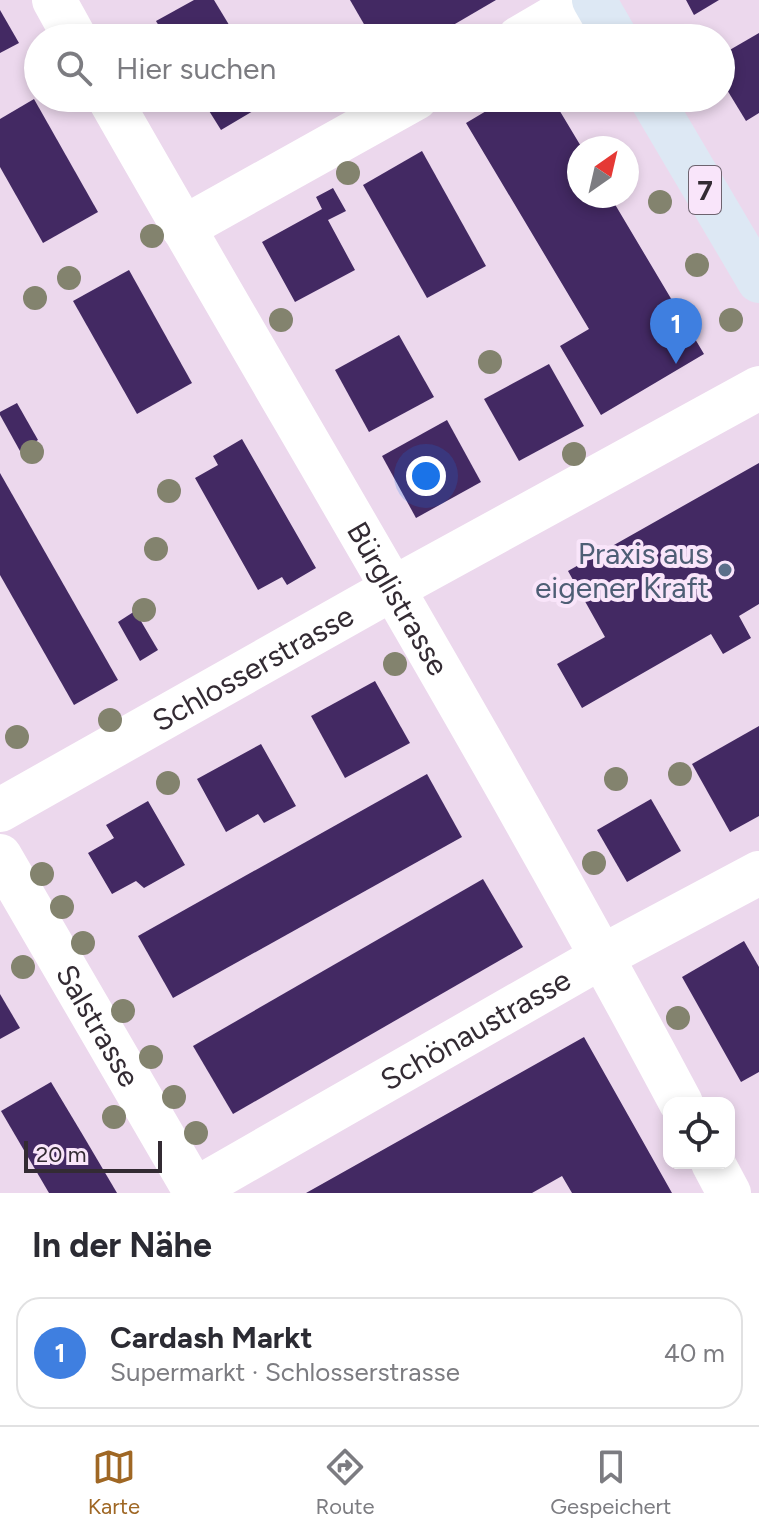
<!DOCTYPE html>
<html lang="de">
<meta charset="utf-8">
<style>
:root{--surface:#fff;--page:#f2f2f3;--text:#2b2b33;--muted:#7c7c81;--line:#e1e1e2;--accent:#9f6724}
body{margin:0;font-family:Figtree,sans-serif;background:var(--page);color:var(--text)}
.controls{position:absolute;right:24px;bottom:24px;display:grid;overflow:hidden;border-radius:16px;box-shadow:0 4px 12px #0003}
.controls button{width:72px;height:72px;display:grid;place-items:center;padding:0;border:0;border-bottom:2px solid var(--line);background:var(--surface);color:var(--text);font:40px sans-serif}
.compass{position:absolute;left:567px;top:136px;width:72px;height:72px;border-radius:50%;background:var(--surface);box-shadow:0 4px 12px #0003;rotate:34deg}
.scale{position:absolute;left:24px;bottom:20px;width:138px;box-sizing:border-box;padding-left:8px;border:4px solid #332b33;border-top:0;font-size:22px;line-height:28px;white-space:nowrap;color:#332b33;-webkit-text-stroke:6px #f9e5fa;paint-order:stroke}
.you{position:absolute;left:426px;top:476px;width:28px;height:28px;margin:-20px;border:6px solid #fff;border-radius:50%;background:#1a73e8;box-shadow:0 0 0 12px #1a73e833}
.badge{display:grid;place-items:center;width:52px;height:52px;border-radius:50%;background:var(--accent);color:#fff;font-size:26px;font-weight:700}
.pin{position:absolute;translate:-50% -66px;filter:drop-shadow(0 2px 4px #0008)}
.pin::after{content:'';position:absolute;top:42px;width:28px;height:24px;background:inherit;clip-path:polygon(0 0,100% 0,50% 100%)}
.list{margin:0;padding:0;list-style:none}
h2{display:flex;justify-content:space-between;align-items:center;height:104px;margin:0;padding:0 32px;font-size:34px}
h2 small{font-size:26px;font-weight:400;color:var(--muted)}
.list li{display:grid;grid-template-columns:52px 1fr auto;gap:24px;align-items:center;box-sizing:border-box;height:112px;margin:0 16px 16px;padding:0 16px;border:2px solid var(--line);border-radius:24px}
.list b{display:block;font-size:30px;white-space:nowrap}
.list p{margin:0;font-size:26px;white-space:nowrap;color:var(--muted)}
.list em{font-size:26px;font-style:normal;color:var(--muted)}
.icon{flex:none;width:44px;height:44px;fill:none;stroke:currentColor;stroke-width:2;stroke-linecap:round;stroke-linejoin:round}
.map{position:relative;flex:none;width:759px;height:1193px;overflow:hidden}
.search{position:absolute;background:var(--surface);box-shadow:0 4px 12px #0003;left:24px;right:24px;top:24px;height:88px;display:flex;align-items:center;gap:20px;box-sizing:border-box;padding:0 28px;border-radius:44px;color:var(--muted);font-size:30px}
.sheet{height:232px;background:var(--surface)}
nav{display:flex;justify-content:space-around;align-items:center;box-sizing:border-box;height:112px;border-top:2px solid var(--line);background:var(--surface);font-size:22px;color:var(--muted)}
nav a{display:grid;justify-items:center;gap:4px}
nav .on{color:var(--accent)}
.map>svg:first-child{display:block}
.building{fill:#432963}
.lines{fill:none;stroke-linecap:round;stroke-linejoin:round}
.minor{stroke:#fff;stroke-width:44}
.major{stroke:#dde8f4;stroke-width:44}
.tree{fill:#83836e}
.service-dot{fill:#5c6f8a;stroke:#f9e5fa;stroke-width:3}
.labels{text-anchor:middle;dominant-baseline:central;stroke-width:8;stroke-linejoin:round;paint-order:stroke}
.shield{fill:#f9e5fa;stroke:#6e636f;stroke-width:2}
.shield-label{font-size:28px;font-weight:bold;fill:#332b33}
.service-label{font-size:30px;fill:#4e5e75;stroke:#f9e5fa;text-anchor:end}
.street-label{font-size:30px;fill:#332b33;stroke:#f9e5fa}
</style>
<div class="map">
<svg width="759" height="1193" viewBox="0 0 759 1193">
<rect width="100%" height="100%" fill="#ecd8ed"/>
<!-- building -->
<g class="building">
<polygon points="194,0 214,0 237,38 166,38 156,21"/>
<polygon points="350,0 496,0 431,38 372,38"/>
<polygon points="686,0 719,0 694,15"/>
<polygon points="0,10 19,43 0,53"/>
<polygon points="759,33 759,113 746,121 721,80 721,55"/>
<polygon points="201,98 275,98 221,130"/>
<polygon points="508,98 552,98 582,148 579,148 579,196 610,196 704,354 601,415 560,346 589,329 466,123"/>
<polygon points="34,99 98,212 43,243 0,167 0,119"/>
<polygon points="422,151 486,266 427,298 363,185"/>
<polygon points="333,188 346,211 328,220 355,270 295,302 262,242 322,209 316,197"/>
<polygon points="129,270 192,383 137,414 73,301"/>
<polygon points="399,335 434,397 369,432 335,370"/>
<polygon points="549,364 584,426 519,461 484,399"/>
<polygon points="17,403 38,440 20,451 0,415 0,412"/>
<polygon points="447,420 481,482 416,518 382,456"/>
<polygon points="242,439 316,568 287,585 282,577 258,590 195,478 218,465 213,456"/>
<polygon points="759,463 759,604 739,616 751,638 723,654 711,634 582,708 557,664 605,637 568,571"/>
<polygon points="0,473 118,680 74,705 0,575"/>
<polygon points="135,611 158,650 140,661 118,622"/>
<polygon points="375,681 410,743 345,778 311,716"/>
<polygon points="759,726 759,816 730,832 692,764"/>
<polygon points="261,744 296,806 264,823 258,814 226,832 197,779"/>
<polygon points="427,774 462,837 173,998 138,936"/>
<polygon points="651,799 681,851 627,882 597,830"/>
<polygon points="148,801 185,865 144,888 136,881 112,894 88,853 114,838 106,825"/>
<polygon points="483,879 523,947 233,1114 193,1046"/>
<polygon points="744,941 759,967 759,1072 741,1082 682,977"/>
<polygon points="0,994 20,1028 0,1039"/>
<polygon points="584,1037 672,1193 572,1193 562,1176 532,1193 306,1193"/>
<polygon points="51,1082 84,1137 117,1193 49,1193 1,1111"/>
</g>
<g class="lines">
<!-- minor -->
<g class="minor">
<polyline points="54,0 75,38"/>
<polyline points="519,38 584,0"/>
<path id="s1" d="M109,98c191,335 391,665 572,1005"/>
<polyline points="183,228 416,98"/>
<path id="s2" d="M0,810l392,-221 367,-201"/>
<path id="s3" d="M0,856l196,337"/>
<polyline points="713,1163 729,1193"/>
<path id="s4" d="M194,1190l409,-234 156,-83"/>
</g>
<!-- major -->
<g class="major">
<polyline points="594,0 616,38"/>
<polyline points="651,98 759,281"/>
</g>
</g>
<!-- trees -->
<g class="tree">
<circle cx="348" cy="173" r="12"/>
<circle cx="660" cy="202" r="12"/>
<circle cx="152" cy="236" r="12"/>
<circle cx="697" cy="265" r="12"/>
<circle cx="69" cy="278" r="12"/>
<circle cx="35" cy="298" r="12"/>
<circle cx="281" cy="320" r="12"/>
<circle cx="731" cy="320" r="12"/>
<circle cx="490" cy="362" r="12"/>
<circle cx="32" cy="452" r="12"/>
<circle cx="574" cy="454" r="12"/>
<circle cx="169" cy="491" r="12"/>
<circle cx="156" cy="549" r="12"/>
<circle cx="144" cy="610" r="12"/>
<circle cx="395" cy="664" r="12"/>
<circle cx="110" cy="720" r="12"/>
<circle cx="17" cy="737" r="12"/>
<circle cx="680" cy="774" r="12"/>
<circle cx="616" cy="779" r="12"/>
<circle cx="168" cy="783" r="12"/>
<circle cx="594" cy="863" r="12"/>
<circle cx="42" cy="874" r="12"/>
<circle cx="62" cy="907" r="12"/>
<circle cx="83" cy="943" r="12"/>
<circle cx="23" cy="967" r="12"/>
<circle cx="123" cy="1011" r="12"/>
<circle cx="678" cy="1018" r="12"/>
<circle cx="151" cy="1057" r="12"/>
<circle cx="174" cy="1097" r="12"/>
<circle cx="114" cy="1117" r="12"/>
<circle cx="196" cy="1133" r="12"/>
</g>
<!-- markers -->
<circle class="service-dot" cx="725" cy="570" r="8"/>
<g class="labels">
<!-- shield labels -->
<rect class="shield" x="689" y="166" width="32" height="48" rx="6"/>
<g class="shield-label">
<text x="705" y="190">7</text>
</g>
<!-- service labels -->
<g class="service-label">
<text x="709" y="553">Praxis aus<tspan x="709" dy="34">eigener Kraft</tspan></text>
</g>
<!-- street labels -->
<g class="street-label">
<text stroke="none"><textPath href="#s1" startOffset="578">Bürglistrasse</textPath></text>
<text stroke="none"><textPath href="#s2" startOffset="290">Schlosserstrasse</textPath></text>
<text stroke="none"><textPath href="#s3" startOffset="196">Salstrasse</textPath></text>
<text stroke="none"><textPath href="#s4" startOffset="324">Schönaustrasse</textPath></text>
</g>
</g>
</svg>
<div class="controls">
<button><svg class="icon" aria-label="locate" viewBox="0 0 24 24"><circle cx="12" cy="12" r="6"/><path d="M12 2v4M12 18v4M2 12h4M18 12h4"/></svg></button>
</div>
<svg class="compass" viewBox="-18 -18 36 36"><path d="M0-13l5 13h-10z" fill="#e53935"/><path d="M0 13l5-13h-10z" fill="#7c7c81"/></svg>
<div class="scale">20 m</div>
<div class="you"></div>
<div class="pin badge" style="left:676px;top:364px;background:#3f7fe0">1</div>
<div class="search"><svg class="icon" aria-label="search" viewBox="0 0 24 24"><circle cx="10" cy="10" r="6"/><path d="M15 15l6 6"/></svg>Hier suchen</div>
</div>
<section class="sheet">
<h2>In der Nähe<small></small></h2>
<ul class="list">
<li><span class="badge" style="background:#3f7fe0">1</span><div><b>Cardash Markt</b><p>Supermarkt · Schlosserstrasse</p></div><em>40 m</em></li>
</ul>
</section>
<nav>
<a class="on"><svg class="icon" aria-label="map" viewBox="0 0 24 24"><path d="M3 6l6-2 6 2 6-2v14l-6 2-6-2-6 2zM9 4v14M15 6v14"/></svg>Karte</a>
<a><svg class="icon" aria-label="directions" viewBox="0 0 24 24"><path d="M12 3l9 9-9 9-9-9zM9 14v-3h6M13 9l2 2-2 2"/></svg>Route</a>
<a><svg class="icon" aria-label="saved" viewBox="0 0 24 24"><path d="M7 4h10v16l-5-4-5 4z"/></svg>Gespeichert</a>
</nav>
